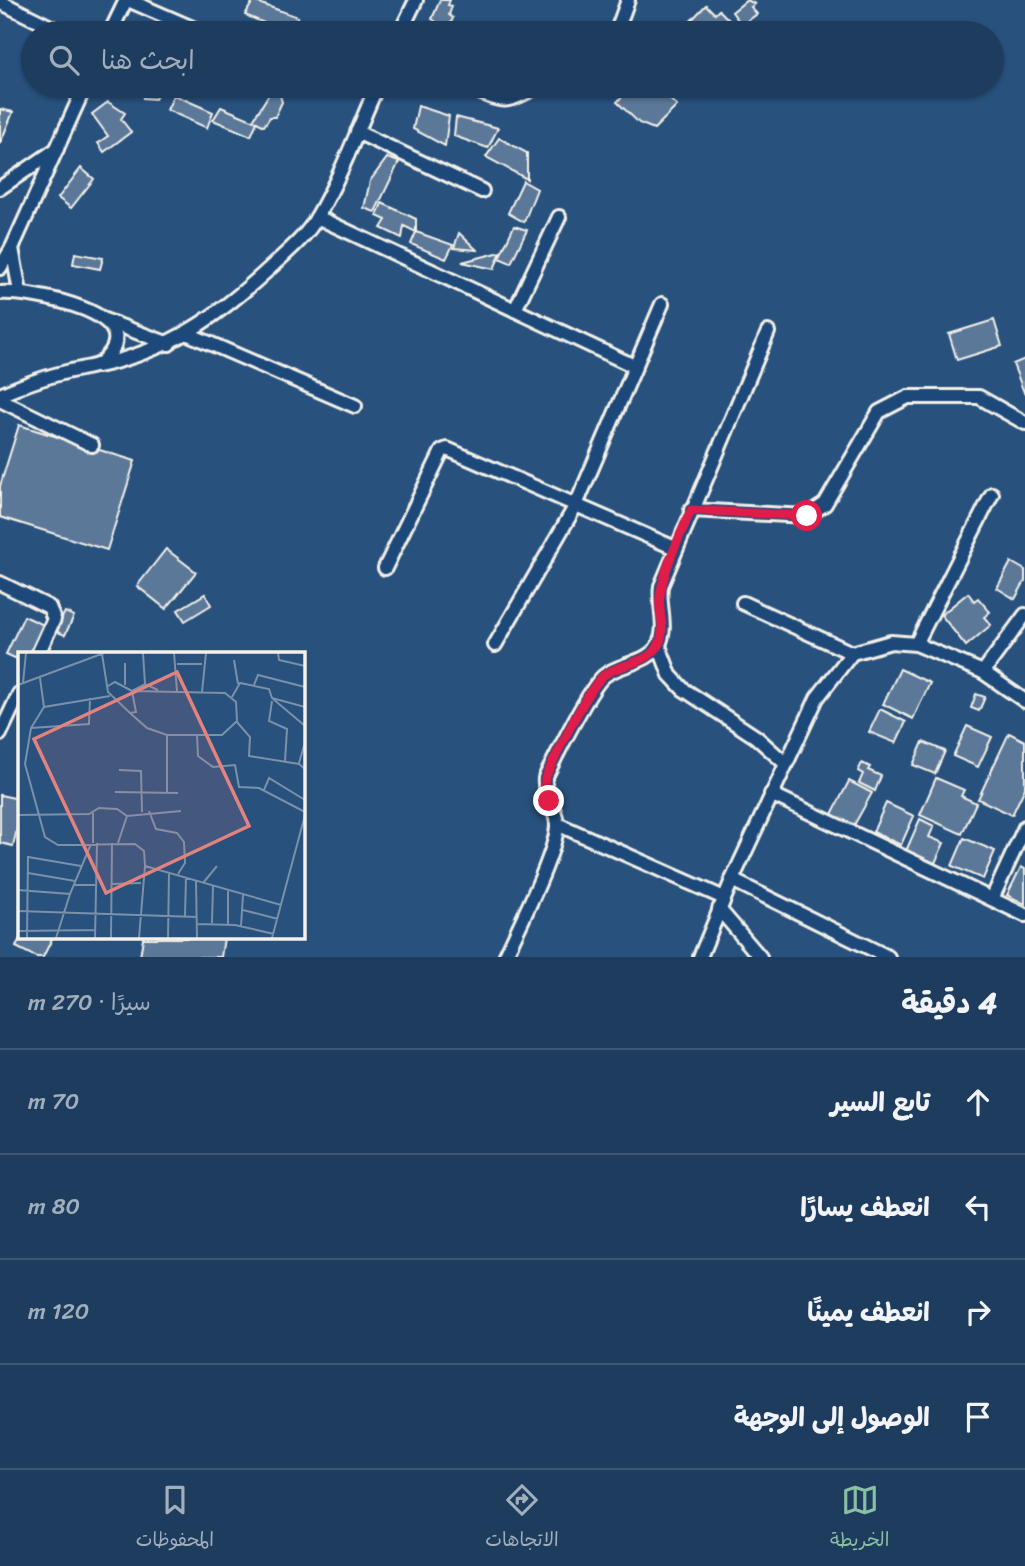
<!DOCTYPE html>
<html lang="ar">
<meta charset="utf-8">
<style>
:root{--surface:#1e3d5e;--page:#2b4867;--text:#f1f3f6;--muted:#a1aebc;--line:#3c5673;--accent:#8abfa5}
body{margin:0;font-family:Sriracha,"Playpen Sans Arabic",sans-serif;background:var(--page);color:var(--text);direction:rtl}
.stop{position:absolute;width:21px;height:21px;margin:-16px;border:5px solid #e11d48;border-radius:50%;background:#fff}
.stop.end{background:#e11d48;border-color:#fff;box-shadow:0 2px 7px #0008}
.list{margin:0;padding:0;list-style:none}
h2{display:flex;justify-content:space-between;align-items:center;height:91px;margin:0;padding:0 28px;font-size:30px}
h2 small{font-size:23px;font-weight:400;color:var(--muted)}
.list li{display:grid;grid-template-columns:46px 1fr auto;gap:21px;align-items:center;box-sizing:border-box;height:105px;padding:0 28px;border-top:2px solid var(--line)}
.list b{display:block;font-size:26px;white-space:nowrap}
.list em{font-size:23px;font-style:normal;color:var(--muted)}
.icon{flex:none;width:38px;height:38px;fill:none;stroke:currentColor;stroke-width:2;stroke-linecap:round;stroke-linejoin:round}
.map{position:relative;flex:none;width:1025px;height:957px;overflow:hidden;direction:ltr}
.search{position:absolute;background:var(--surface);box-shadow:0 2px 5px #0004;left:21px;right:21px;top:21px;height:77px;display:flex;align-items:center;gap:18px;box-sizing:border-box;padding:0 24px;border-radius:38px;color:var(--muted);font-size:26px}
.sheet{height:511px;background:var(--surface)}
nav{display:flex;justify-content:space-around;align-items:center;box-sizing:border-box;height:98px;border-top:2px solid var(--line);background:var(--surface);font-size:19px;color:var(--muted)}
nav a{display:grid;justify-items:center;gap:4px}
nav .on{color:var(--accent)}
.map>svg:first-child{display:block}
.building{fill:#5b7899;stroke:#f4f1e8;stroke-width:2}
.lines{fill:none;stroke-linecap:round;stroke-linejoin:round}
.minor-casing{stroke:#f4f1e8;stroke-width:18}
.minor{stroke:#1f4a7a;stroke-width:12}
.route{stroke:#e11d48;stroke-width:9}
.inset-road{fill:none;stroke:#7a91a8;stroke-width:2}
.view{fill:#e4827e;fill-opacity:0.15;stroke:#e4827e;stroke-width:3.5}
.inset-edge{fill:none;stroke:#f4f1e8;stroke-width:3.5}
</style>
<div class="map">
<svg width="1025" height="957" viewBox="0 0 1025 957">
<rect width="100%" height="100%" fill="#28517e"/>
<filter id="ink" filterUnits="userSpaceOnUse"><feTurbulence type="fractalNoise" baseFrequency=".0143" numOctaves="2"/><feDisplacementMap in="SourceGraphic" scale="14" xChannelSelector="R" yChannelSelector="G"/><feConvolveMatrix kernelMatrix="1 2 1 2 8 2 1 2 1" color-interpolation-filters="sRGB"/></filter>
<g filter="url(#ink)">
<!-- building -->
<g class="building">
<polygon points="440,0 450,0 448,5 452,6 449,15 453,18 448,30 432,19"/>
<polygon points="747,0 755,4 751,7 757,14 742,25 732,12"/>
<polygon points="253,1 298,17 288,33 245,15"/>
<polygon points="706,5 715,14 719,10 729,20 727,23 731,27 724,33 686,33 682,30"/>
<polygon points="145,86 157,86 162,88 155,99 143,98"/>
<polygon points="274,86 277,86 282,102 275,117 270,117 264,126 253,120"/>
<polygon points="632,86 656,86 677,106 654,129 639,123 617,102"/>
<polygon points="174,95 213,112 207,128 167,110"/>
<polygon points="108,102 125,113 121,119 131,132 104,152 98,143 108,136 92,114"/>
<polygon points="418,106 449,116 445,146 413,129"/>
<polygon points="221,107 257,122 251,136 213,120"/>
<polygon points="0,109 13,112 0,144"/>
<polygon points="456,117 498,128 488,148 454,136"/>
<polygon points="499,138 527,153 527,179 486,157"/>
<polygon points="387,158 399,162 375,212 364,208 370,181"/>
<polygon points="81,168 94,179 71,208 58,198"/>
<polygon points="523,181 537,189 524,222 508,213"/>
<polygon points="382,203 416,219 416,232 404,226 402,238 381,228 386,220 377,216"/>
<polygon points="514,226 527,230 511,263 499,258"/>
<polygon points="416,232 453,245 446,259 411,244"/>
<polygon points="459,233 477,250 454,248"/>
<polygon points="501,252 494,269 462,262"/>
<polygon points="75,253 103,258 100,269 73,264"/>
<polygon points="994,320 1002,346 957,360 949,334"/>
<polygon points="1025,359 1025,395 1013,364"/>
<polygon points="19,425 135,461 107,550 0,517 0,486"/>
<polygon points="166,549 196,572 166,609 137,586"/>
<polygon points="1011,562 1025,570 1025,581 1015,599 997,588"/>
<polygon points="968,593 974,601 978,598 990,612 984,617 991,625 966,646 941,615"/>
<polygon points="205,594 211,605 185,621 178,610"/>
<polygon points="65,612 74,616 65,635 55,631"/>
<polygon points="24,616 46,626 32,654 19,654 19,660 6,654"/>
<polygon points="900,669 930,683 913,719 883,704"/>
<polygon points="976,694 985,697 979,711 971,708"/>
<polygon points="880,709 906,722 896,743 869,732"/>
<polygon points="967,726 992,737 978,767 953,756"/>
<polygon points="1009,733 1025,741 1025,788 1012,815 978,799"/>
<polygon points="923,742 945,751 935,774 913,765"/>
<polygon points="862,763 870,767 868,770 881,776 875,791 859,783 863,774 858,771"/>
<polygon points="936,778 964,790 961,796 976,803 962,834 920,815"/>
<polygon points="849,781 872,793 853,827 831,816"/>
<polygon points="0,795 19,799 19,821 13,846 0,843"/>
<polygon points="886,803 914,816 901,845 873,832"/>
<polygon points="920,819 934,826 929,837 944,843 935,863 906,851"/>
<polygon points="964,838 995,851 983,879 952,866"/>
<polygon points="1021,867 1025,869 1025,904 1007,895"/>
<polygon points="20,938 50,938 52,939 43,957 36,957 16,947"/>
<polygon points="143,938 224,938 221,957 140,957"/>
</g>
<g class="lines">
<defs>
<g id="minor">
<polyline points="128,0 204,33"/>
<polyline points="0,2 63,33"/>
<polyline points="110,33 126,0"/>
<polyline points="400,33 416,0"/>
<polyline points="616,33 628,0"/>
<path d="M466,86c39,17 35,19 73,0"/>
<polyline points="357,132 482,191"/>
<polyline points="0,188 57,149"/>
<polyline points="317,217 634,366"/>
<polyline points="12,248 20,292"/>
<polyline points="0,268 12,248 85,86"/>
<path d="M0,293c30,-2 158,20 101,70 -5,4 -13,4 -20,6 -29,5 -54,14 -81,26"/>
<polyline points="515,310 559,217"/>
<polyline points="107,321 169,344"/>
<polyline points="186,333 355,406"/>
<path d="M98,366c73,-16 119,-49 173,-99 16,-15 35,-30 46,-50 24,-41 41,-88 60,-131"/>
<polyline points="0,400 92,445"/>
<polyline points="691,510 807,516 825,504 879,412 908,397 979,397 1025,423"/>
<polyline points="385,568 442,451 447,449 675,548"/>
<polyline points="0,583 49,607 54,619 38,654"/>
<polyline points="743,603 852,653"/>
<polyline points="916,644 992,494"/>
<polyline points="495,645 576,505 662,304"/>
<polyline points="659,646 670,675 683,689 756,737 786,764"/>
<polyline points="983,672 1025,701"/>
<polyline points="0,734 19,694"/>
<polyline points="771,794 1025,915"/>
<polyline points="557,824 724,898"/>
<polyline points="732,880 888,957"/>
<polyline points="992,899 1025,827"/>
<polyline points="719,909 760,957"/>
<path d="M505,957c13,-29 52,-105 52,-132 0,-16 -14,-30 -12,-47 11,-21 44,-90 59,-102 15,-13 45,-12 55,-32 9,-17 -1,-39 2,-58l107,-254"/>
<polyline points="700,957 732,880 817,698 852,653 891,642 916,644 983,672 1025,615"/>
</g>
</defs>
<!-- minor casing -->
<use href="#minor" class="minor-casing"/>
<!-- minor -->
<use href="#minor" class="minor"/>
</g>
</g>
<g class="lines" filter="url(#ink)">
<!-- route -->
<path class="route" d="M549,801l-5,-13 1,-10c12,-23 41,-88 59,-103 16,-12 46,-11 55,-31 8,-16 -2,-32 1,-48 4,-29 20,-59 31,-86l116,6"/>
</g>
<!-- overview -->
<g transform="translate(18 652)">
<rect width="287" height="287" fill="#28517e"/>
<path class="inset-road" d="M125,1l2,31M156,1l3,38M260,1l1,7 26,6M84,2l6,38 22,21 6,-1 -4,-21 -17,-9 -7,4M216,8l4,24M159,12h25M22,26l4,29M5,31l3,-30M0,33l86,-32M107,33v-22M236,33l4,-10 47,12M114,39l13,-7 13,6M184,40l4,-39M92,44l-66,11 -13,21 -6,36 20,73 13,8 77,-1 9,7 1,15 136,39M214,45l8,-14 29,6 3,9M254,49l-3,20 18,8 -2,32M287,55l-33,-9 33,28M112,61l17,15 20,7h55l15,-14 -1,-19 -11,-9 -93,-2M219,70l13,15 -1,19 50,8 6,5M13,76l58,-4 1,-26M179,83l1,21 15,11 22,-2 4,22 20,1 46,24M281,111l6,-21M101,118l22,1 1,41M246,138l5,-12 36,22M97,140l63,1M149,140v-57M131,159l7,18 21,4 7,9 1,21 -7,11M75,161v30M0,163l71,-1 10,-6 18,1 10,7 54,-5M100,191l9,-27M10,221l47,8M178,229l1,57M185,231l14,-17M94,232l29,-1M55,233h22M0,238l52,4 -14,44M52,242l21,-50M225,258l35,9M0,259l179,6M167,264l1,-39M194,271l1,-37M179,272l38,1 39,9M210,272v-33M223,274l2,-31M0,279l77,-1M9,286l1,-81 53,9M77,286l2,-95M93,286l1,-95M121,286l6,-72M150,286l1,-66M254,286l33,-123"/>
<path class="view" d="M159,20l72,154 -143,67 -72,-154z"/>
<rect width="287" height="287" class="inset-edge"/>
</g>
</svg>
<div class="stop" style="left:807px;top:516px"></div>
<div class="stop end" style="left:549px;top:801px"></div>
<div class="search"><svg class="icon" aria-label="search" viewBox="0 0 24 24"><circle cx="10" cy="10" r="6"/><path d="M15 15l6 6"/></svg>ابحث هنا</div>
</div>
<section class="sheet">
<h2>4 دقيقة<small>سيرًا · 270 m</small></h2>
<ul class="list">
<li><svg class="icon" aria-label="ahead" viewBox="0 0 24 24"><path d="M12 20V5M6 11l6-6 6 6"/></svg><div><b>تابع السير</b></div><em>70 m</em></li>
<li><svg class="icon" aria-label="left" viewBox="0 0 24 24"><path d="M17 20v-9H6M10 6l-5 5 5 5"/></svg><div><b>انعطف يسارًا</b></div><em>80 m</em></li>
<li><svg class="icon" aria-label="right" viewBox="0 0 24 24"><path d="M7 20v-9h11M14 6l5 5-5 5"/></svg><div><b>انعطف يمينًا</b></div><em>120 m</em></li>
<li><svg class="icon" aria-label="arrive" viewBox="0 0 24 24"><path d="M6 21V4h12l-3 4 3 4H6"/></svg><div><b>الوصول إلى الوجهة</b></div></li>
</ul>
</section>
<nav>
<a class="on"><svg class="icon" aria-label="map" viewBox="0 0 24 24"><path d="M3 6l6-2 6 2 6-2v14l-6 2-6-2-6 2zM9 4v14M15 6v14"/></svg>الخريطة</a>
<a><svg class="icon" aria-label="directions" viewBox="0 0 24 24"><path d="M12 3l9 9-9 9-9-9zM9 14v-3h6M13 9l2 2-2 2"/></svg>الاتجاهات</a>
<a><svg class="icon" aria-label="saved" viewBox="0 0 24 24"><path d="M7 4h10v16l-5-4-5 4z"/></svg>المحفوظات</a>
</nav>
